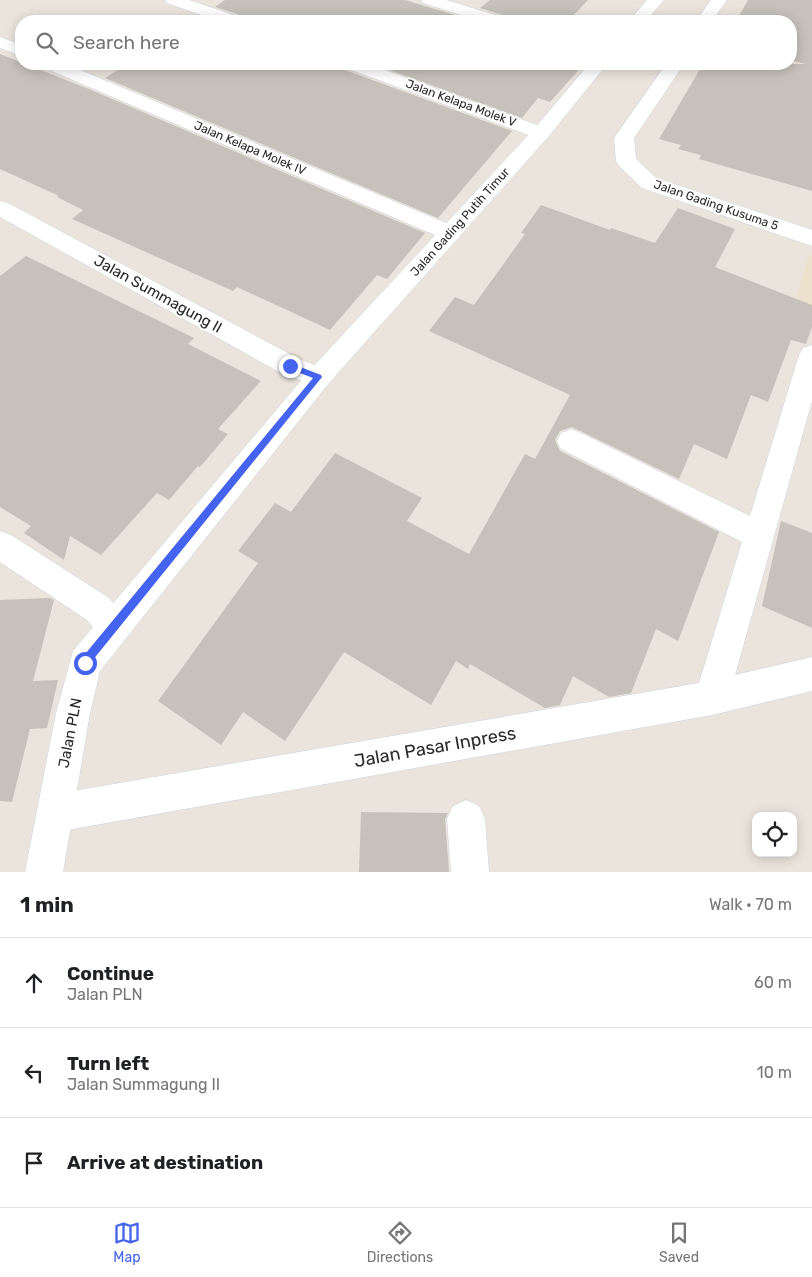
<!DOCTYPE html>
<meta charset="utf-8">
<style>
:root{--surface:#fff;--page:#f2f2f2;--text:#202124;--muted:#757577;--line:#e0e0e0;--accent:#4464ef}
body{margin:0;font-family:Rubik,sans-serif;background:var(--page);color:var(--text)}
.controls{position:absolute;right:15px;bottom:15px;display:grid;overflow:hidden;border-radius:10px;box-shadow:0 2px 12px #0003}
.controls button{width:45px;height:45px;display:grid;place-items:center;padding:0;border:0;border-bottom:1px solid var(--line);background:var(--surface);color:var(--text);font:25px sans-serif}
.stop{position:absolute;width:15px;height:15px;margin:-11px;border:4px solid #4464ef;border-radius:50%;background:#fff}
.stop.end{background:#4464ef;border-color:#fff;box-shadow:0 1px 5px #0008}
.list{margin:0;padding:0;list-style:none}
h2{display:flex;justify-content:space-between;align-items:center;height:65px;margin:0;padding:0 20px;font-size:21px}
h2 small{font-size:16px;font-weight:400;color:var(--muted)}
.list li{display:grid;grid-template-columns:32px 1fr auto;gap:15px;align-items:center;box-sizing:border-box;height:90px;padding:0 20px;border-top:1px solid var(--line)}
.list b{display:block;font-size:19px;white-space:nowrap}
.list p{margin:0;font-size:16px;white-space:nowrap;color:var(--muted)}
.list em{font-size:16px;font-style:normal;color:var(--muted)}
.icon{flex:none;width:28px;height:28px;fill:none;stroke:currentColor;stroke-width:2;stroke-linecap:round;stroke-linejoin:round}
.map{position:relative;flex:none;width:812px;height:872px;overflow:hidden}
.search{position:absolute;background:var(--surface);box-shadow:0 2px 12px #0003;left:15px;right:15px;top:15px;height:55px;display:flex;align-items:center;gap:12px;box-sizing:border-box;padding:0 18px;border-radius:20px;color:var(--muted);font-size:19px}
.sheet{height:335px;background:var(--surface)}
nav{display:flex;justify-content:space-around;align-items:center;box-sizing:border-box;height:70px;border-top:1px solid var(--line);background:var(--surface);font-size:14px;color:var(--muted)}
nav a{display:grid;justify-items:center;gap:2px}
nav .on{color:var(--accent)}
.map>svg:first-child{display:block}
.education{fill:#ece1cc}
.building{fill:#c6c1bb}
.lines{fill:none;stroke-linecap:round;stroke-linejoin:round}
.minor-casing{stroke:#d1d4e1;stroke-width:1}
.tertiary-casing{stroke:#d1d4e1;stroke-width:1}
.minor{fill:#fff;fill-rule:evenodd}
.tertiary{fill:#fff;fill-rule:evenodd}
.route{fill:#4464ef}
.labels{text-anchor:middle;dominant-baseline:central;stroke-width:4;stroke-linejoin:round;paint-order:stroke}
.far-street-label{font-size:12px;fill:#292929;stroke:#fff}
.street-label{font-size:15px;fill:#292929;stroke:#fff}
.near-street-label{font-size:18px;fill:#292929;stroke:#fff}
</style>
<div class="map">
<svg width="812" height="872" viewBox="0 0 812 872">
<rect width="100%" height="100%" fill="#ebe4dc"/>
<!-- education -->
<polygon class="education" points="809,255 812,256 812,326 797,295"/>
<!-- building -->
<g class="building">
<polygon points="225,0 405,0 475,21 243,21 240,15 215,7"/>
<polygon points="490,0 588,0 568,21 506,21 503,15 480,8"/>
<polygon points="748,0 812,0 812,191 699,159 701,155 678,149 681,145 659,139 703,64 805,64 791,60 791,21 736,21"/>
<polygon points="0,54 89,89 425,233 387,279 377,275 330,330 237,287 233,291 72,219 83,210 57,197 59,196 0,169"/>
<polygon points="127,64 341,64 345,70 512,131 438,218 105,78"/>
<polygon points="373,64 584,64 550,102 538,98 522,118"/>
<polygon points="541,205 610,230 611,228 655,243 678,208 735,229 715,267 812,305 812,327 806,344 791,340 768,402 751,395 727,459 694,444 679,479 572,427 560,431 555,440 560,451 719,532 678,641 656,629 631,693 609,697 573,676 560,705 545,708 470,664 468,669 456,661 431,705 344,652 285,741 243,712 221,745 158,701 258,563 238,551 275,503 291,512 335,453 422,498 407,521 469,554 525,454 535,459 570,395 429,331 455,297 474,305 525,234 521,233"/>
<polygon points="26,256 194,338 188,344 261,381 218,429 228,434 200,467 198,466 169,500 157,493 101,555 70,536 64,560 24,533 31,526 0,507 0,276"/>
<polygon points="781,521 812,533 812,628 762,606"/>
<polygon points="50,598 54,600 33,681 58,680 47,728 30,729 12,802 0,801 0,600"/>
<polygon points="361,812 448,813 445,819 449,872 359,872"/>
</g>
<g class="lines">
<defs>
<g id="minor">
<polygon points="165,0 189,0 239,17 241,21 218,21 167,3"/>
<polygon points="421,0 446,0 502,17 504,21 480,21 423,3"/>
<polygon points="711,0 727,0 712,21 696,21"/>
<polygon points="0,37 21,45 21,56 0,48"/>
<polygon points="42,64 66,64 458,228 461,233 458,238 450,241 442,238 45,68"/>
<polygon points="343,64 368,64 548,129 551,133 548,137 541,139 534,137 346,68"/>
<polygon points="666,64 684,64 634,138 636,159 656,178 812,230 812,246 642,188 619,166 616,161 614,138"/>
<polygon points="0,201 8,203 299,359 328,370 332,377 328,384 319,387 281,373 0,217"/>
<polygon points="812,345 812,401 735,675 812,657 812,691 712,715 56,832 43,826 37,813 43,800 56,794 699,683 742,542 561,449 557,441 561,433 571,429 581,433 750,516 799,355 803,348"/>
<polygon points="0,531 11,535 109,598 124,616 129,627 124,638 113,643 102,638 87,620 0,562"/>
<polygon points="466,800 479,806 485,819 489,872 451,872 447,819 453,806"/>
</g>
<g id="tertiary">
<polygon points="647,0 664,0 646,21 629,21"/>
<polygon points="589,64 607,64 548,137 328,384 100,671 90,713 63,872 25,872 56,713 73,651 310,370 534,129"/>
</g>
</defs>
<!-- minor casing -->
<use href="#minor" class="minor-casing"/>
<!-- tertiary casing -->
<use href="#tertiary" class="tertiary-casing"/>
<!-- minor -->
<use href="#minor" class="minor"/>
<!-- tertiary -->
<use href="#tertiary" class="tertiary"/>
</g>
<!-- route -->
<polygon class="route" points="290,363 321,375 322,377 88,666 81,666 81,659 313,378 287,368 287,364"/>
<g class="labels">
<!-- far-street labels -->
<g class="far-street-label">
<text transform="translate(461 103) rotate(20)">Jalan Kelapa Molek V</text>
<text transform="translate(250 148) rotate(23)">Jalan Kelapa Molek IV</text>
<text transform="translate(716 205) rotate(19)">Jalan Gading Kusuma 5</text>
<text transform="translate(460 222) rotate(-48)">Jalan Gading Putih Timur</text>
</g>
<!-- street labels -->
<g class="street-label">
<text transform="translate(158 294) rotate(29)">Jalan Summagung II</text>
<text transform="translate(70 733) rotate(-79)">Jalan PLN</text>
</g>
<!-- near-street labels -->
<g class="near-street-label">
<text transform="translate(435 747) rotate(-10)">Jalan Pasar Inpress</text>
</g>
</g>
</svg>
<div class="controls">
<button><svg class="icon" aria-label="locate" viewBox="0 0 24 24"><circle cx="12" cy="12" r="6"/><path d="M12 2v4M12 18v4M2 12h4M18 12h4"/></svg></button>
</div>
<div class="stop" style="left:85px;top:663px"></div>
<div class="stop end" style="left:290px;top:366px"></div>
<div class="search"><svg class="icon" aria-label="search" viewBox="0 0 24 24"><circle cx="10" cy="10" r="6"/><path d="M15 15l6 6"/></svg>Search here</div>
</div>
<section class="sheet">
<h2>1 min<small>Walk · 70 m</small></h2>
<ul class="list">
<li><svg class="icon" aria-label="ahead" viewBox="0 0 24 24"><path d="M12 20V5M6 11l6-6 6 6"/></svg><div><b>Continue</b><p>Jalan PLN</p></div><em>60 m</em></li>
<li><svg class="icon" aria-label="left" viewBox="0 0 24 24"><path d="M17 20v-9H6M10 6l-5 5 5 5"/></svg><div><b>Turn left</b><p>Jalan Summagung II</p></div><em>10 m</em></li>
<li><svg class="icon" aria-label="arrive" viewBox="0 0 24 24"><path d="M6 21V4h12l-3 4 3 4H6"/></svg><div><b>Arrive at destination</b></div></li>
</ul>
</section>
<nav>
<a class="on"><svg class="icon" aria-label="map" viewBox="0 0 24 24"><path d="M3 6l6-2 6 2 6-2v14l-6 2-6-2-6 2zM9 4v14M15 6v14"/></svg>Map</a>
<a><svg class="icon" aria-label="directions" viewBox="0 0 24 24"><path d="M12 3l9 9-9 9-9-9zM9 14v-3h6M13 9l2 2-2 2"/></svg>Directions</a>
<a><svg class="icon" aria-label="saved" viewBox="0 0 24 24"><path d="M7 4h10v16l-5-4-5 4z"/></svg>Saved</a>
</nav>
